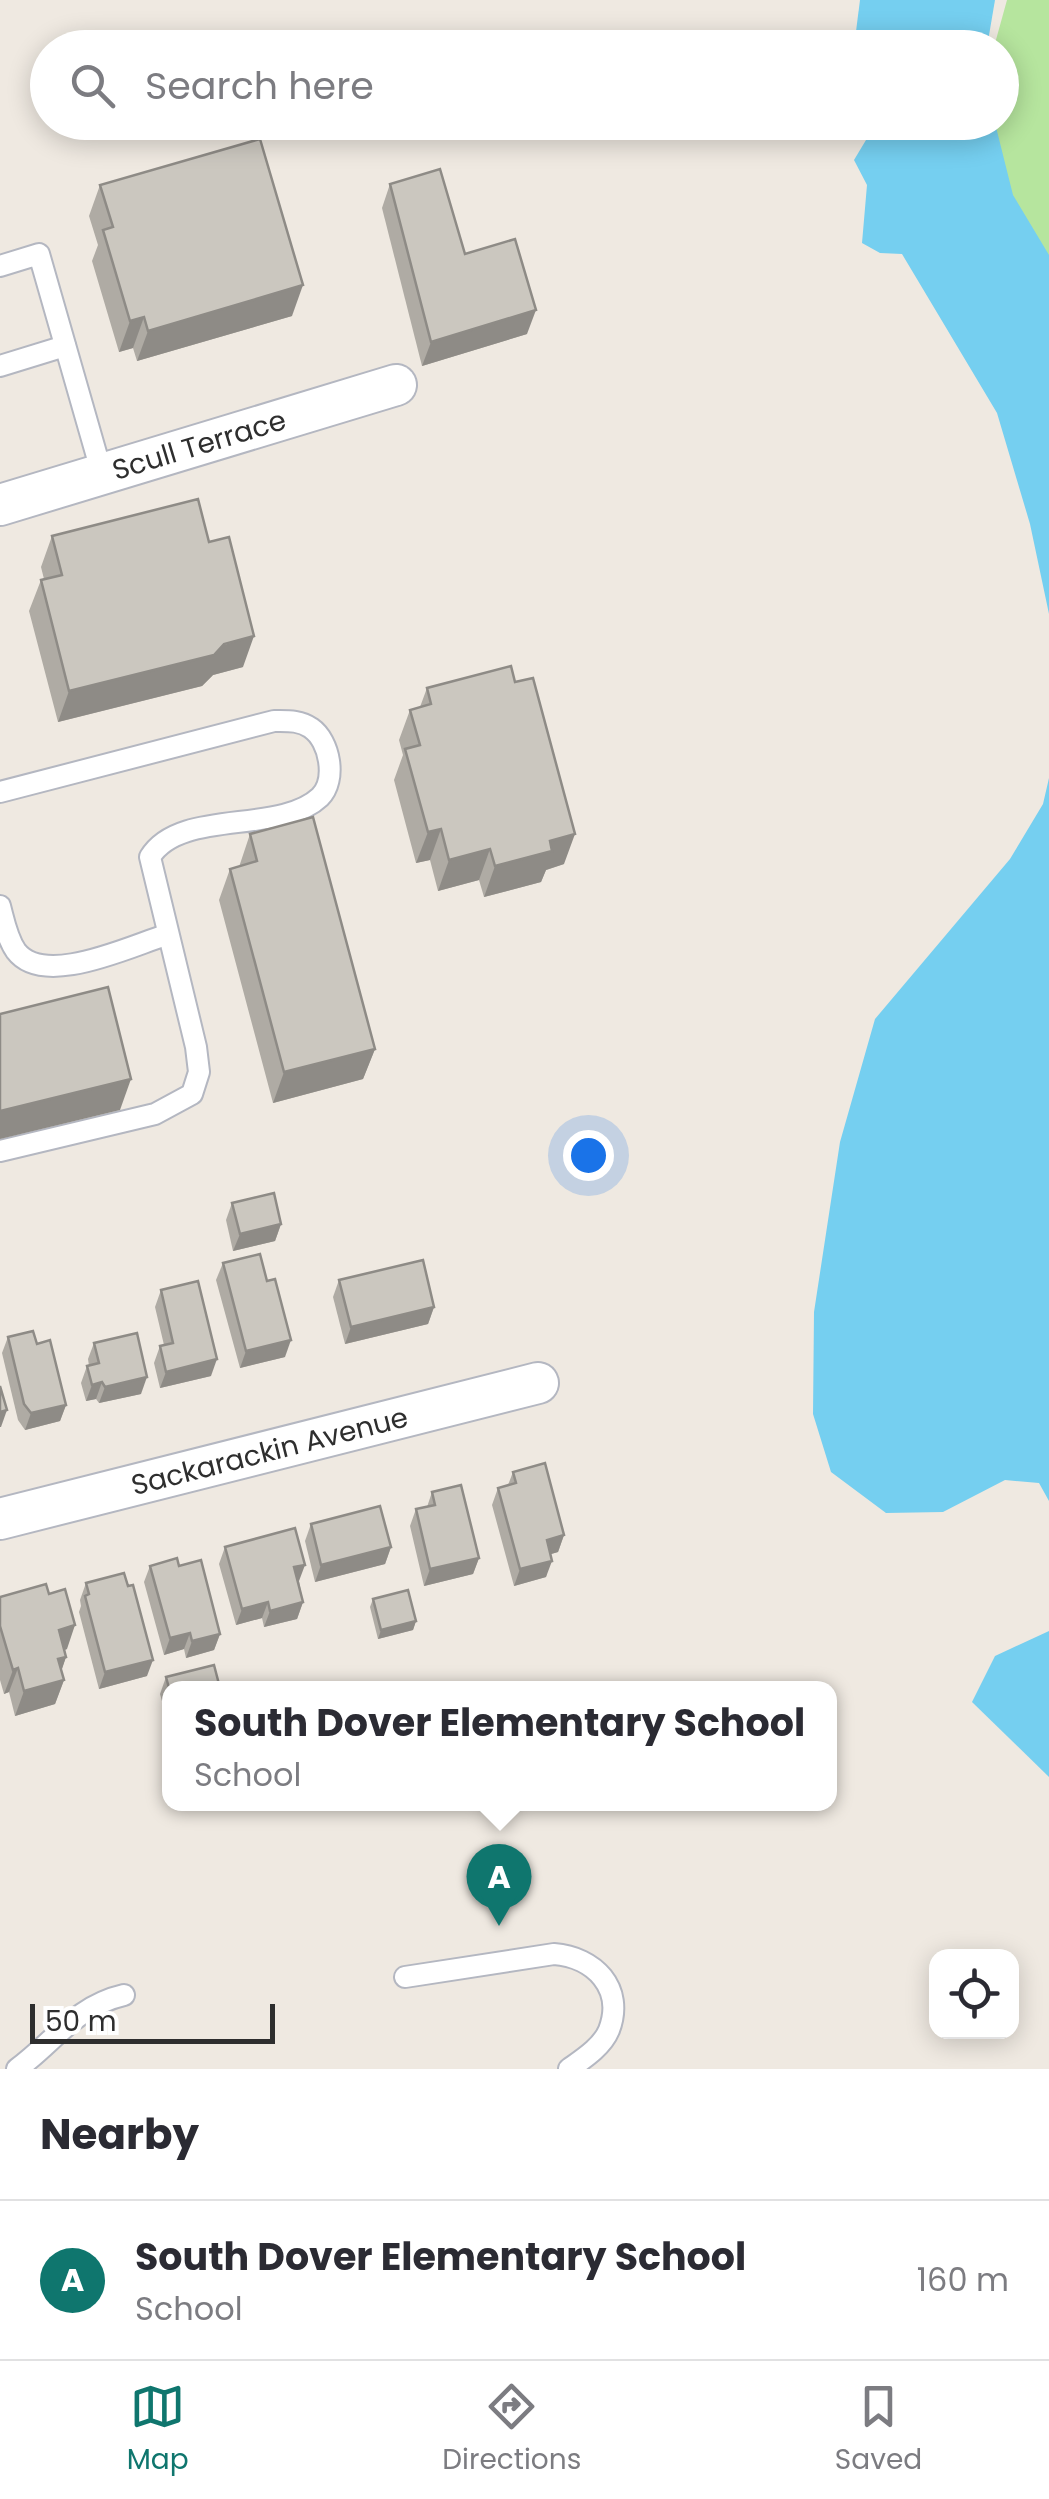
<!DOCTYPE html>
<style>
:root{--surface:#fff;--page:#f2f2f3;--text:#2b2b33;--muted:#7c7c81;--line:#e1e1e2;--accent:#0f766e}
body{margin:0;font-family:Poppins,sans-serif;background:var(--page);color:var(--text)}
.controls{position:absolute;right:30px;bottom:30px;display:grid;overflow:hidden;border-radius:20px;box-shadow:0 5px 25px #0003}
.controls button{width:90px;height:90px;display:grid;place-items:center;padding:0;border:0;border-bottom:2px solid var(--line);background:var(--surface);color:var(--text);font:50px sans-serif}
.scale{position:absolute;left:30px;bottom:25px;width:245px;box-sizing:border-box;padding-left:10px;border:5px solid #2e2e2e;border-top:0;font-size:28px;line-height:35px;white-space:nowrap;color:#2e2e2e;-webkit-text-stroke:8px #fff;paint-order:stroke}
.you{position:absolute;left:588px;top:1155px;width:35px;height:35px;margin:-25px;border:8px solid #fff;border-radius:50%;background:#1a73e8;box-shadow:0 0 0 15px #1a73e833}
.badge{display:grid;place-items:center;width:65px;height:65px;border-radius:50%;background:var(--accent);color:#fff;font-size:32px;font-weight:700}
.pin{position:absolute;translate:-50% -82px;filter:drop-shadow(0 2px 5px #0008)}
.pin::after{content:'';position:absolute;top:52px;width:35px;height:30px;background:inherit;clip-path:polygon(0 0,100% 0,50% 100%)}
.popup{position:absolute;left:162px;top:1681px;width:675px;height:130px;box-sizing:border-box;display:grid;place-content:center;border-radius:20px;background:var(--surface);filter:drop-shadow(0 2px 8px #0005);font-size:32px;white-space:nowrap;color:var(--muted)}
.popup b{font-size:38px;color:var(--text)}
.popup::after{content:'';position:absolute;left:50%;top:100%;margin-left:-20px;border:20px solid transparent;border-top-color:var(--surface)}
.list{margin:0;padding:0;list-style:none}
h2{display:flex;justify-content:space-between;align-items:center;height:130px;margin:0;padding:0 40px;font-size:42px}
h2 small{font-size:32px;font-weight:400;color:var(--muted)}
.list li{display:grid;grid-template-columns:65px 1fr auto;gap:30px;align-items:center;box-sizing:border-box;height:160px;padding:0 40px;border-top:2px solid var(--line)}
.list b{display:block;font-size:38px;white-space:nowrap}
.list p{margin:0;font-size:32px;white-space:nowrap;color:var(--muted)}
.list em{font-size:32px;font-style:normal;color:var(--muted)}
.icon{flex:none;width:55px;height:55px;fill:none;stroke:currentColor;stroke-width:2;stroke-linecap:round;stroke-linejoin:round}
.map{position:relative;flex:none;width:1049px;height:2069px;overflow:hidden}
.search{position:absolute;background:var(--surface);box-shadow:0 5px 25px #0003;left:30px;right:30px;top:30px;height:110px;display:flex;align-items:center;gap:25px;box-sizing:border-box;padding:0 35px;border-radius:55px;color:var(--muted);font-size:38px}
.sheet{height:290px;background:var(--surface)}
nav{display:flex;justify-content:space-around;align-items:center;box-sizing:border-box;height:140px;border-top:2px solid var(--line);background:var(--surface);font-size:28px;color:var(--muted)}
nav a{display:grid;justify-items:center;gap:5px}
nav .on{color:var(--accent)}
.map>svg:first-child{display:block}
.green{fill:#b6e59e}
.water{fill:#75cff0}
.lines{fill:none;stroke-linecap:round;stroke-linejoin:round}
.lane-casing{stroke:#b4b7c1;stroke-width:24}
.street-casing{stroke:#b4b7c1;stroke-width:44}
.lane{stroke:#fff;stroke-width:20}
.street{stroke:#fff;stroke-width:40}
.wall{fill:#afaba4}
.shaded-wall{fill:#8e8b86}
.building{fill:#cbc7bf;stroke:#8e8b86;stroke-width:2.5}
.labels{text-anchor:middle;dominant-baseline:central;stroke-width:8;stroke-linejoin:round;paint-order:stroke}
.street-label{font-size:28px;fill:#2e2e2e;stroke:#fff}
</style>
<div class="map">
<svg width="1049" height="2069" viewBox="0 0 1049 2069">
<rect width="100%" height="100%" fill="#efe9e1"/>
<!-- green -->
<polygon class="green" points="1007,0 1049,0 1049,287 974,123 1002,122 1002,48 994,47"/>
<!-- water -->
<g class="water">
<polygon points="860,0 995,0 987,47 854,47"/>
<polygon points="843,123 995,123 1013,195 1049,255 1049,614 1030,524 997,413 902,254 880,253 862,243 867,185 854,160 866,140"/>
<polygon points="1049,778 1049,1501 1039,1483 1005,1480 943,1512 886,1513 831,1472 813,1414 814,1312 840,1142 875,1019 1010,859 1043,804"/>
<polygon points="1049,1631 1049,1777 972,1702 995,1656"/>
</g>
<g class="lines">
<defs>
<g id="lane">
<polyline points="0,266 39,254 102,474"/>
<polyline points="0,366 65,346"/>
<path d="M0,792l274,-71c13,0 26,-1 37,7 19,13 26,52 9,69 -40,38 -140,11 -170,60l46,190 3,25 -7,22 -37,20 -155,37"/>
<path d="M0,906c4,15 7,32 16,45 28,37 114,-5 150,-16"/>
<path d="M405,1977l149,-23c40,3 71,34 55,76 -7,17 -26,29 -40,39"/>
<path d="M17,2069c37,-27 59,-63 107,-74"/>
</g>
<g id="street">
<path id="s1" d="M0,505l396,-120"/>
<path id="s2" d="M0,1519l538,-136"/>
</g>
</defs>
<!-- lane casing -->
<use href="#lane" class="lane-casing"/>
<!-- street casing -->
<use href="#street" class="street-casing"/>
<!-- lane -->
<use href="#lane" class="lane"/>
<!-- street -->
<use href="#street" class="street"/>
</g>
<!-- wall -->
<g class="wall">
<polygon points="390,184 527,334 422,366 382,208"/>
<polygon points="100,185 292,316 137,361 133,348 119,352 92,261 98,245 89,216"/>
<polygon points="52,536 243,667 213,675 202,686 58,722 29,611 41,580 44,579 41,567"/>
<polygon points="427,688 564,864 546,870 541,882 484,897 479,880 438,891 430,860 416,863 394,780 403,755 399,740 410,710 420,707"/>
<polygon points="250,834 375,1049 363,1079 273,1103 219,900 230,869 239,867"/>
<polygon points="232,1203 281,1224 275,1241 233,1251 226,1220"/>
<polygon points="223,1263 285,1357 240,1368 216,1280"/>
<polygon points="339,1280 434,1307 428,1324 345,1344 333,1297"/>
<polygon points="161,1290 211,1376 160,1388 154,1363 160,1346 164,1345 155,1307"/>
<polygon points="8,1337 37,1344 66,1405 60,1421 25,1430 18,1420 2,1353"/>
<polygon points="94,1343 141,1394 99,1403 96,1399 86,1401 81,1383 87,1366 89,1366 88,1359"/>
<polygon points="513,1472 564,1535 558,1552 551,1554 546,1577 514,1586 492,1505 498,1488 508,1485"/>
<polygon points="432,1492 479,1558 473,1574 424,1586 410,1526 416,1509 427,1507"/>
<polygon points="311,1524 391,1547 385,1564 315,1582 305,1541"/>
<polygon points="225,1547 299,1581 303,1602 297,1619 264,1627 262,1618 236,1625 219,1564"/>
<polygon points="150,1566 179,1566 220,1634 214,1650 186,1658 184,1649 164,1655 144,1582"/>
<polygon points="86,1583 128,1586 147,1676 99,1689 79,1612 81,1606 80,1600"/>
<polygon points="0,1597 67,1649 65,1650 66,1657 61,1671 64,1680 55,1704 15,1716 9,1692 4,1694 0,1680"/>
<polygon points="373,1599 416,1621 413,1630 378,1639 370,1607"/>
<polygon points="166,1677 169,1688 169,1727 160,1694"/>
</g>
<!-- shaded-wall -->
<g class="shaded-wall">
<polygon points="303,285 292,316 137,361 148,331"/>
<polygon points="536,310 527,334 422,366 431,342"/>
<polygon points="144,317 133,348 119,352 130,321"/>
<polygon points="254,636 243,667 213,675 202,686 58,722 69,691"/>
<polygon points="441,829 430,860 416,863 428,832"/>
<polygon points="575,834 564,864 546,870 541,882 484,897 495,866 550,841"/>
<polygon points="490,849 479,880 438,891 449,860"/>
<polygon points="375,1049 363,1079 273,1103 284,1072"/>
<polygon points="131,1079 120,1110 0,1139 0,1111"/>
<polygon points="281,1224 275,1241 233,1251 240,1234"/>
<polygon points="434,1307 428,1324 345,1344 351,1327"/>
<polygon points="291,1340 285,1357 240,1368 246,1351"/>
<polygon points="217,1359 211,1376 160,1388 166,1372"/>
<polygon points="147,1377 141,1394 99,1403 105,1387"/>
<polygon points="102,1382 96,1399 86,1401 92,1385"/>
<polygon points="66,1405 60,1421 25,1430 31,1413"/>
<polygon points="7,1410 1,1427 0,1427 0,1412"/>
<polygon points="564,1535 558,1552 541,1557 547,1540"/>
<polygon points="391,1547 385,1564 315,1582 321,1565"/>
<polygon points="479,1558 473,1574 424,1586 430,1569"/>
<polygon points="552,1561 546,1577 514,1586 520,1569"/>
<polygon points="305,1565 299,1581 288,1584 294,1567"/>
<polygon points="268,1602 262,1618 236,1625 242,1609"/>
<polygon points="303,1602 297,1619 264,1627 270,1611"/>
<polygon points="416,1621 413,1630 378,1639 381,1630"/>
<polygon points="75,1625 67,1649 50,1654 59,1630"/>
<polygon points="190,1633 184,1649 164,1655 170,1638"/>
<polygon points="220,1634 214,1650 186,1658 192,1641"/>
<polygon points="66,1657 58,1681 58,1659"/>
<polygon points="153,1660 147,1676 99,1689 105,1672"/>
<polygon points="18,1668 9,1692 4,1694 13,1670"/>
<polygon points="64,1680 55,1704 15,1716 24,1691"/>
</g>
<!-- building -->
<g class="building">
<polygon points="260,139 303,285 148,331 144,317 130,321 103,230 113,227 100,185"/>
<polygon points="440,169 465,254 515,239 536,310 431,342 390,184"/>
<polygon points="198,499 209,542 229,537 254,636 224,644 214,655 69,691 41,580 62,575 52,536"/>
<polygon points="511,666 515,682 533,678 575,834 550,841 552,851 495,866 490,849 449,860 441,829 428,832 405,749 420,745 410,710 431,704 427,688"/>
<polygon points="313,817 375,1049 284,1072 230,869 257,861 250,834"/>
<polygon points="108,987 131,1079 0,1111 0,1014"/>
<polygon points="274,1193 281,1224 240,1234 232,1203"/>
<polygon points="260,1254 267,1281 275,1279 291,1340 246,1351 223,1263"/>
<polygon points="423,1260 434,1307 351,1327 339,1280"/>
<polygon points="198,1281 217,1359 166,1372 160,1346 173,1343 161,1290"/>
<polygon points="33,1331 37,1344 50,1340 66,1405 31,1413 24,1404 8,1337"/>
<polygon points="137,1333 147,1377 105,1387 102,1382 92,1385 87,1366 99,1363 94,1343"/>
<polygon points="0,1386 7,1410 0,1412"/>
<polygon points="545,1463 564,1535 547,1540 552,1561 520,1569 498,1488 516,1483 513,1472"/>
<polygon points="461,1485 479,1558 430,1569 416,1509 435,1505 432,1492"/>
<polygon points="380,1506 391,1547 321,1565 311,1524"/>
<polygon points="295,1528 305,1565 294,1567 303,1602 270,1611 268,1602 242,1609 225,1547"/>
<polygon points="177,1558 179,1566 201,1560 220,1634 192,1641 190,1633 170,1638 150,1566"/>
<polygon points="124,1573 128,1586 133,1585 153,1660 105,1672 85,1596 89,1594 86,1583"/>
<polygon points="46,1584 49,1594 65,1589 75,1625 59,1630 66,1657 58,1659 64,1680 24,1691 18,1668 13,1670 0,1626 0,1597"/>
<polygon points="408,1590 416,1621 381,1630 373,1599"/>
<polygon points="214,1665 220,1688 169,1688 166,1677"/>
</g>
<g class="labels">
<!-- street labels -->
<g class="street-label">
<text stroke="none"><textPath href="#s1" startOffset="208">Scull Terrace</textPath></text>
<text stroke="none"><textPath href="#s2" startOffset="278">Sackarackin Avenue</textPath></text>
</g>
</g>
</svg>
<div class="controls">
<button><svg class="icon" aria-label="locate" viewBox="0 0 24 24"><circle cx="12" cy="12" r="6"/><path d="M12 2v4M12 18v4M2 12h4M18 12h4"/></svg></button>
</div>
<div class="scale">50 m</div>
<div class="you"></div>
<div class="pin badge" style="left:499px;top:1926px">A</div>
<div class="popup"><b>South Dover Elementary School</b>School</div>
<div class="search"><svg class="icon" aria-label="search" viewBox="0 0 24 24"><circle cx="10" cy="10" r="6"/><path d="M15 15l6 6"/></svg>Search here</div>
</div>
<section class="sheet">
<h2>Nearby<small></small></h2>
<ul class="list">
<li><span class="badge">A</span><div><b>South Dover Elementary School</b><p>School</p></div><em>160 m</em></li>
</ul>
</section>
<nav>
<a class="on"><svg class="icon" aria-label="map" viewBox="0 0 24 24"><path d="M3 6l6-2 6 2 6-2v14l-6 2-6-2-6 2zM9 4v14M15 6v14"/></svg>Map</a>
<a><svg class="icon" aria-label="directions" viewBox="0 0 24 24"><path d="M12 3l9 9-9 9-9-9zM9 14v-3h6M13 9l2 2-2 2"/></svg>Directions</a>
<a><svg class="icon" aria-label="saved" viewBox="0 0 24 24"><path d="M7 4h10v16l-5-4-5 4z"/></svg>Saved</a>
</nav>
